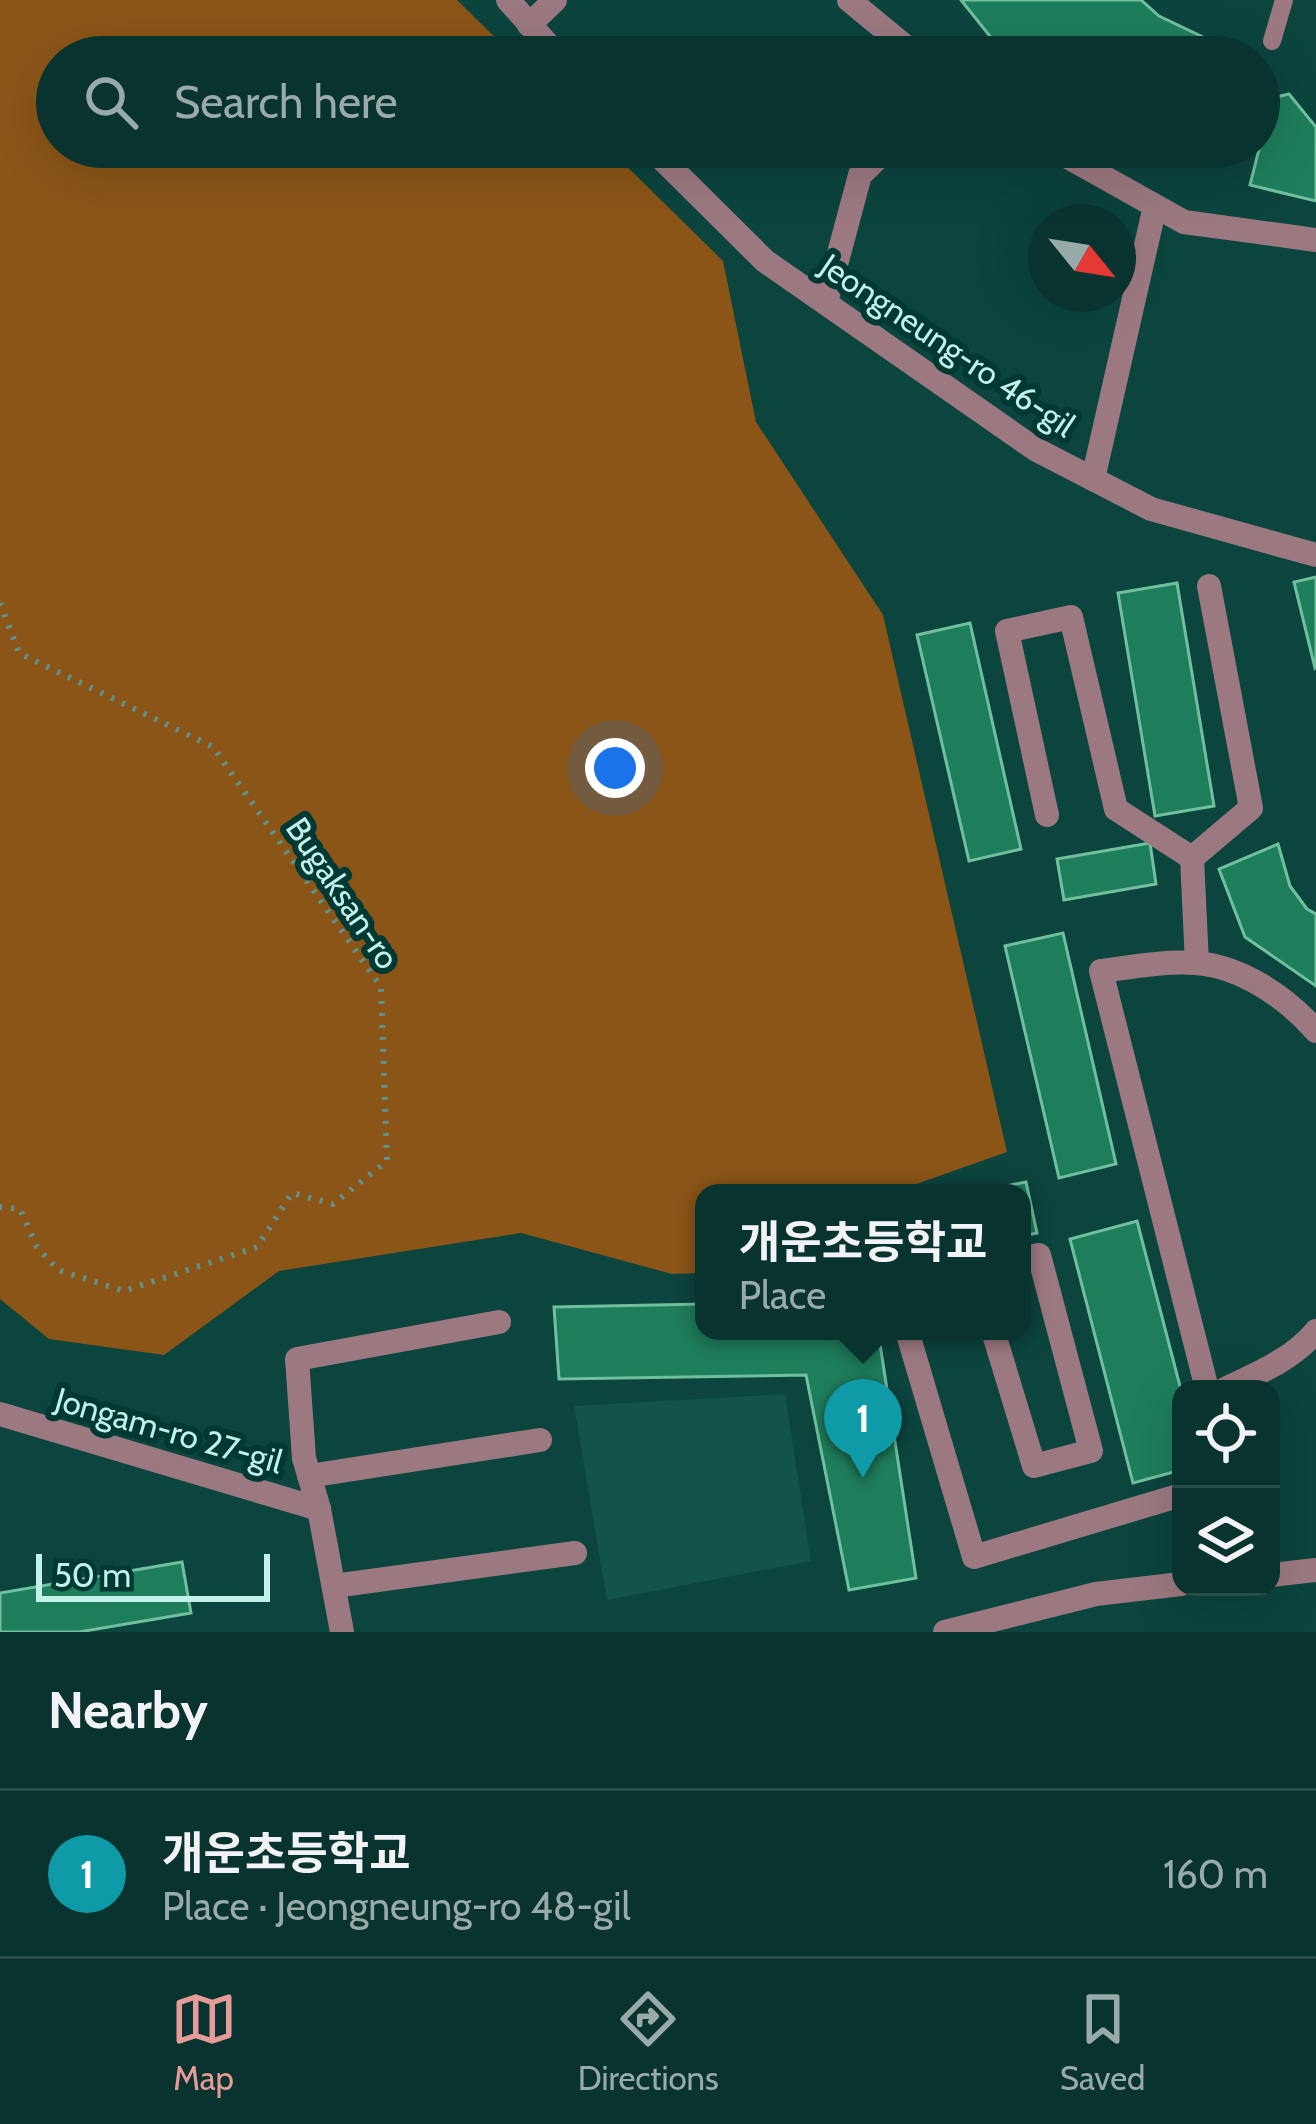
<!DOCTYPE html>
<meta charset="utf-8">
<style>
:root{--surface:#09332e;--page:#123b36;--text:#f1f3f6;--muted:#9aa;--line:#294e4a;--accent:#e69b98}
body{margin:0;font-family:Cabin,"Noto Sans KR",sans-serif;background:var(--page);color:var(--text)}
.controls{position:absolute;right:36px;bottom:36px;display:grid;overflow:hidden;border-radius:24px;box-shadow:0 12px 48px #0002}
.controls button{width:108px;height:108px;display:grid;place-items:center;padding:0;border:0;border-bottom:3px solid var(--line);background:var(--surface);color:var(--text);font:60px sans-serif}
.compass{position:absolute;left:1028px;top:204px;width:108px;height:108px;border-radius:50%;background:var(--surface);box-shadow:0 12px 48px #0002;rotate:120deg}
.scale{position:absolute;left:36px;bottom:30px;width:234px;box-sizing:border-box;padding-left:12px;border:6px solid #c3f0e8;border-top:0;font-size:33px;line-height:42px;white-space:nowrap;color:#c3f0e8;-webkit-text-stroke:9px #003933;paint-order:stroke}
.you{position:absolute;left:615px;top:768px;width:42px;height:42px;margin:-30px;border:9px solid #fff;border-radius:50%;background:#1a73e8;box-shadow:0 0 0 18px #1a73e833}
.badge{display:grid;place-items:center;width:78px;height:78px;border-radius:50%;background:var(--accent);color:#fff;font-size:39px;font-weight:700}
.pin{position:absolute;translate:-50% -99px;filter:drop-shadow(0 3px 6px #0008)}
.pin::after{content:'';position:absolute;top:63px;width:42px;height:36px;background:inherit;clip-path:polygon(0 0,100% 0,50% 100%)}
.popup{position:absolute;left:695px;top:1184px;width:336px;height:156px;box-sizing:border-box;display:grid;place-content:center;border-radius:24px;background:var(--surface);filter:drop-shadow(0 3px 9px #0005);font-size:39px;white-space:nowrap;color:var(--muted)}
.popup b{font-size:45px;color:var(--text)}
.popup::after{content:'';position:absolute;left:50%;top:100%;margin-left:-24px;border:24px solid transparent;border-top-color:var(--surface)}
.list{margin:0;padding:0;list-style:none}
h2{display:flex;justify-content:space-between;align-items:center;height:156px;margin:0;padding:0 48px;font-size:51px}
h2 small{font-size:39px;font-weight:400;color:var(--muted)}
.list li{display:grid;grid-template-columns:78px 1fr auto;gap:36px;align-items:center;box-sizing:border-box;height:168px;padding:0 48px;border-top:3px solid var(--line)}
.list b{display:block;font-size:45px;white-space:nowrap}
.list p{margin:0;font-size:39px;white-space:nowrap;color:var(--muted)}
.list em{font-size:39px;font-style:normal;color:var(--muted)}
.icon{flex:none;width:66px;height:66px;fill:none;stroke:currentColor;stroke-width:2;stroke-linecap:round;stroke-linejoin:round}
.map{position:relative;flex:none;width:1316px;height:1632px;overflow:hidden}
.search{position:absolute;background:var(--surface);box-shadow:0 12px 48px #0002;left:36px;right:36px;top:36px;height:132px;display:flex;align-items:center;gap:30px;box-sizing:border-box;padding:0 42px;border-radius:66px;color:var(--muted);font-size:45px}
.sheet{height:324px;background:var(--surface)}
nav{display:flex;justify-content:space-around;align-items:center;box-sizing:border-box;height:168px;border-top:3px solid var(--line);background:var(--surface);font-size:33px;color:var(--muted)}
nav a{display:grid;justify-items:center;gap:6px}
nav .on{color:var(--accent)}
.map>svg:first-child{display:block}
.built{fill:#12534c}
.forest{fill:#8b5517}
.building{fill:#1e7d5b;stroke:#71c09d;stroke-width:3}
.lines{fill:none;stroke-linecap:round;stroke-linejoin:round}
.path{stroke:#5f928b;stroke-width:6;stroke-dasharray:3 9;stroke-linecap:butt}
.service{stroke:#9c7980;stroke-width:18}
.minor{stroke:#9c7980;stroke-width:24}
.labels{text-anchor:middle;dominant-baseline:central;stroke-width:12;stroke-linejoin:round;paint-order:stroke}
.street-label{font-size:33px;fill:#c3f0e8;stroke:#003933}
</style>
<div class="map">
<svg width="1316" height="1632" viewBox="0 0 1316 1632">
<rect width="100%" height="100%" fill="#0c443e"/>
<!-- built -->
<polygon class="built" points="785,1394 811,1561 607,1600 574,1406"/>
<!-- forest -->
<polygon class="forest" points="0,0 457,0 515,57 57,57 57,147 607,147 723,261 756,422 883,615 1007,1152 891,1193 704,1193 704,1273 672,1274 521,1233 279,1271 164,1355 49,1339 0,1299"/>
<!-- building -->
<g class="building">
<polygon points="961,0 1141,0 1159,16 1230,50 1226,57 1023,57 993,40"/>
<polygon points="1289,94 1316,127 1316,201 1250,185 1272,98"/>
<polygon points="1316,577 1316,667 1315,668 1294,582"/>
<polygon points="1177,583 1214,806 1155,816 1118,593"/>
<polygon points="970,623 1021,849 969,861 917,635"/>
<polygon points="1150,843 1156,884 1064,900 1057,859"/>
<polygon points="1278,844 1290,886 1307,909 1316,914 1316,986 1245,937 1219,869"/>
<polygon points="1063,933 1116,1164 1059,1178 1005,946"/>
<polygon points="1026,1182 1037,1233 1022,1236 1022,1193 972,1193"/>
<polygon points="1137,1221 1181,1390 1181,1470 1133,1483 1070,1239"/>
<polygon points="704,1304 704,1331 878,1331 916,1578 849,1590 806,1375 559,1379 554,1307"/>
<polygon points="182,1562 191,1613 79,1632 0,1632 0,1593"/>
</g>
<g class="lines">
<!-- path -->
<polyline class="path" points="0,603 19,653 213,747 381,987 387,1161 333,1204 292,1193 257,1247 124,1291 58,1270 37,1247 20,1209 0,1207"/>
<!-- service -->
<polyline class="service" points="1272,41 1284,0"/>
<!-- minor -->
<g class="minor">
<polyline points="508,0 559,57"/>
<polyline points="849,0 918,57"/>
<polyline points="529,25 555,0"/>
<polyline points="650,147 765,261 1035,449 1151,509 1316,555"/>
<polyline points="1050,147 1184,222 1316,240"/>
<polyline points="826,302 860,175 889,147"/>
<polyline points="1093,479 1155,206"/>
<polyline points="1047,815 1007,631 1071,617 1116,809 1192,858"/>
<polyline points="1197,963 1192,858 1251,808 1209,586"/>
<polyline points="907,1331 974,1557 1181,1495"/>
<polyline points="993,1331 1034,1466 1091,1451 1039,1255 1022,1259"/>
<path d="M1207,1389l-106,-418c30,-4 63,-10 94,-8 46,3 91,34 121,68"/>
<path d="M1225,1389c32,-15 68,-30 91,-58"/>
<polyline points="0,1414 319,1509"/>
<polyline points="309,1476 540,1440"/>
<polyline points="1271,1575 1316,1570"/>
<polyline points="334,1586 575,1553"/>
<polyline points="342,1632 319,1509 304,1458 297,1359 499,1322"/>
<polyline points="945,1632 1096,1594 1181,1584"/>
</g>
</g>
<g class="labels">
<!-- street labels -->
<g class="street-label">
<text transform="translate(948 345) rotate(34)">Jeongneung-ro 46-gil</text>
<text transform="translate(343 893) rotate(56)">Bugaksan-ro</text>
<text transform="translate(169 1430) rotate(16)">Jongam-ro 27-gil</text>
</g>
</g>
</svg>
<div class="controls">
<button><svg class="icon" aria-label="locate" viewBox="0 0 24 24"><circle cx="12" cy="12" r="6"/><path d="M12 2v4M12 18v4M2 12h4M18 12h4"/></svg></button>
<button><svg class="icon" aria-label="layers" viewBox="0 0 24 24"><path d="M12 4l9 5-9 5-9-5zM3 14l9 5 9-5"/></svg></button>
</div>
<svg class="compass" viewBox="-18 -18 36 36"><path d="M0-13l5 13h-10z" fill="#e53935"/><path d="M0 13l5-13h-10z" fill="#9aa"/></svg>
<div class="scale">50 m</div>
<div class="you"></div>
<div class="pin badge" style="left:863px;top:1478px;background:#0f9aa8">1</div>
<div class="popup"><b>개운초등학교</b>Place</div>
<div class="search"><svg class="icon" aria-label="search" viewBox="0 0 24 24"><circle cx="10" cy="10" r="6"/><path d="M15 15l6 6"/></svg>Search here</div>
</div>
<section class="sheet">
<h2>Nearby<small></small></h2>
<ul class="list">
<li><span class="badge" style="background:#0f9aa8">1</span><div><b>개운초등학교</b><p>Place · Jeongneung-ro 48-gil</p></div><em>160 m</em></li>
</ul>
</section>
<nav>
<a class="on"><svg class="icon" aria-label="map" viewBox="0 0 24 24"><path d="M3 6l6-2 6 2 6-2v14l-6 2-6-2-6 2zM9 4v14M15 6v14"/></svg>Map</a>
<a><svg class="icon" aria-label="directions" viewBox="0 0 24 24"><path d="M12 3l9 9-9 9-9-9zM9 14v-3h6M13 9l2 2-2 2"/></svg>Directions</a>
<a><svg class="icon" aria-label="saved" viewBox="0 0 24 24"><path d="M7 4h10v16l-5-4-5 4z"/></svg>Saved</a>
</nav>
